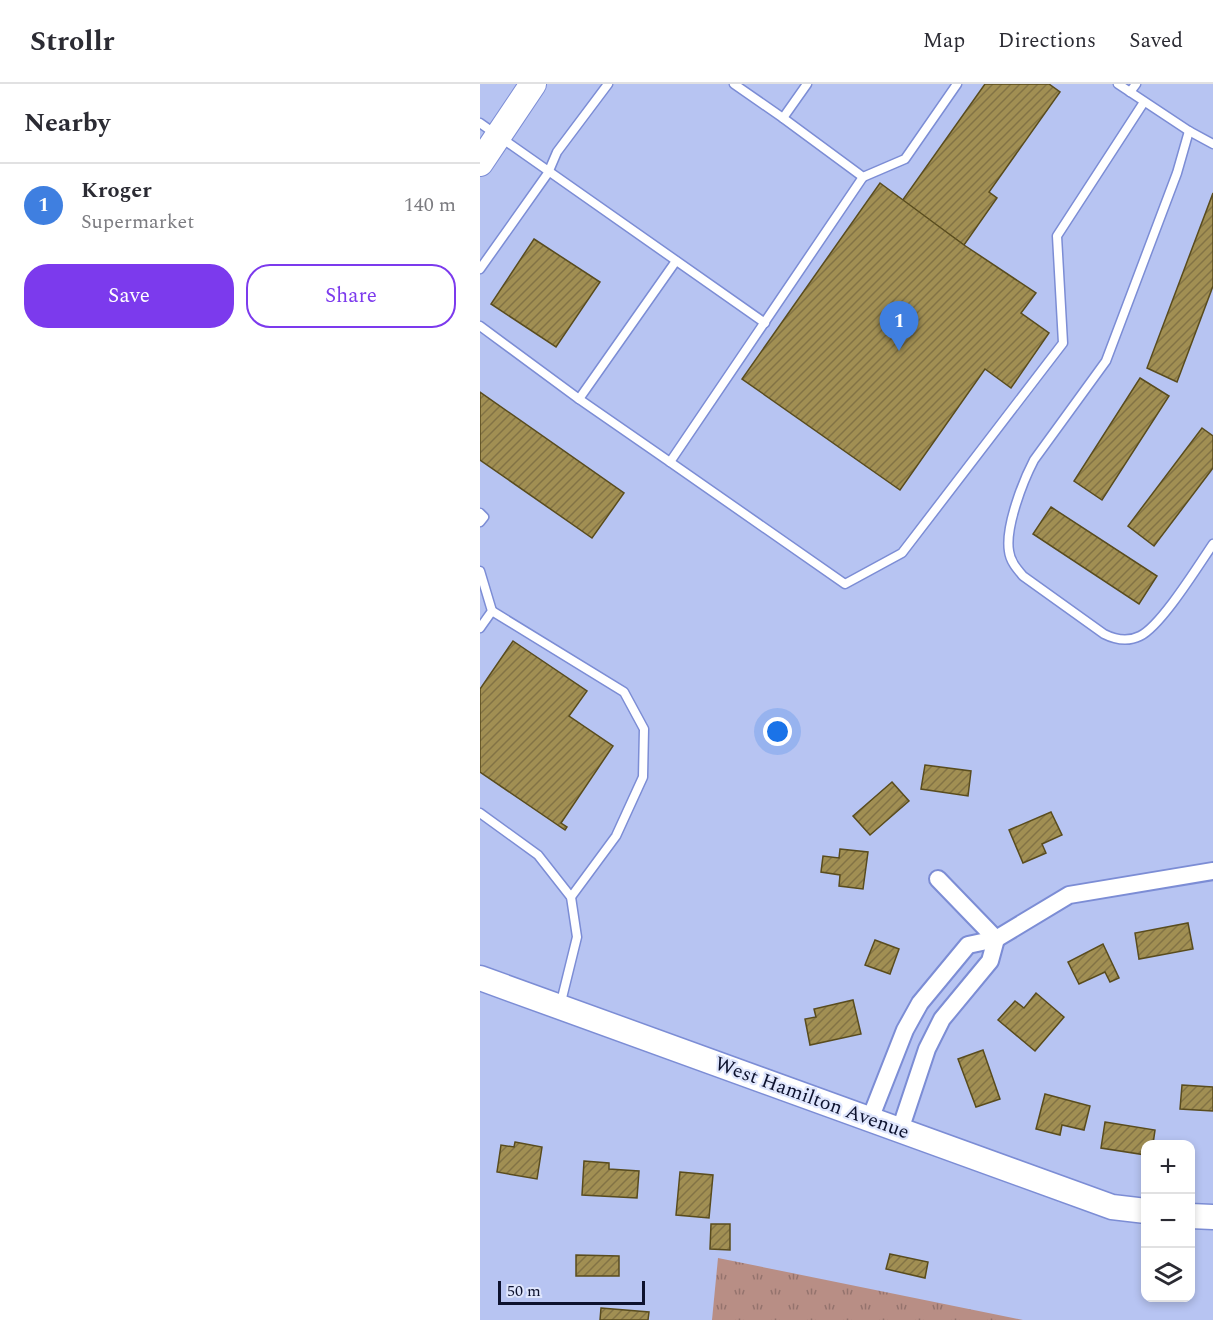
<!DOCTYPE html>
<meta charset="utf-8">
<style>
:root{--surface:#fff;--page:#f7f7f7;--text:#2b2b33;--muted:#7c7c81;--line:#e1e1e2;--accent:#7c3aed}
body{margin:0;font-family:Spectral,serif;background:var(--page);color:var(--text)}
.controls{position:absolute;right:18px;bottom:18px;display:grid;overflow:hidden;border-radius:12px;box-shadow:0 3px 9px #0003}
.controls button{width:54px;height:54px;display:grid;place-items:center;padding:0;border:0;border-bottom:2px solid var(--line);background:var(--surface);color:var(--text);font:30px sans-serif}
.scale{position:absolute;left:18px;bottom:15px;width:147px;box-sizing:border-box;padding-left:6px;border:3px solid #0d122e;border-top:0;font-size:16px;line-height:21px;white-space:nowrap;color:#0d122e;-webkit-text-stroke:4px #dfe6fd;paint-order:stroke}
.you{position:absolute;left:298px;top:648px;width:21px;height:21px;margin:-15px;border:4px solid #fff;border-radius:50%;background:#1a73e8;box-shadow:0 0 0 9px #1a73e833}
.badge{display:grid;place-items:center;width:39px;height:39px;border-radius:50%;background:var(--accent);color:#fff;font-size:20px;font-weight:700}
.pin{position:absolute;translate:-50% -50px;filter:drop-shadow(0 2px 3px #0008)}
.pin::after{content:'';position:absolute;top:32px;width:21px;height:18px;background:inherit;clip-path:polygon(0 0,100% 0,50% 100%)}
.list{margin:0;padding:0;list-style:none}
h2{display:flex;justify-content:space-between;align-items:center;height:78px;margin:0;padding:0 24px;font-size:26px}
h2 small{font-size:20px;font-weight:400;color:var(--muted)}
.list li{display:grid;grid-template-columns:39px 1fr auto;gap:18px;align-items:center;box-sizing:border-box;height:84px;padding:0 24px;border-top:2px solid var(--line)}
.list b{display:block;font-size:22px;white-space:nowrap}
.list p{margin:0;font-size:20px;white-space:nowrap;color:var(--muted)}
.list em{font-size:20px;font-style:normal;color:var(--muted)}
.actions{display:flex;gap:12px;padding:18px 24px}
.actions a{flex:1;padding:14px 0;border:2px solid var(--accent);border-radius:24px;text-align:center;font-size:21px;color:var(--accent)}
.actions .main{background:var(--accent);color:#fff}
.icon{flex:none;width:33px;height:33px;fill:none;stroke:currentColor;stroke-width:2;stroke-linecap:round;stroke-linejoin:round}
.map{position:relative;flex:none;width:733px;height:1236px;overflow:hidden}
header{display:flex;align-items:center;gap:36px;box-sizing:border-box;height:84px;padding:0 30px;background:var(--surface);border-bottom:2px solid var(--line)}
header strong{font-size:28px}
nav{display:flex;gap:33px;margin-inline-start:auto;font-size:21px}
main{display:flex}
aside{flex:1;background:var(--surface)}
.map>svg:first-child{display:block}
.grass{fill:url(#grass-tufts)}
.building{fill:url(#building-hatch);stroke:#594c1e;stroke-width:1.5}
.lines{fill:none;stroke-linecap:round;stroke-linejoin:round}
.lane-casing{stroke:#7c8dd5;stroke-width:11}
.street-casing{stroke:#7c8dd5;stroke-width:20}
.secondary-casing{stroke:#7c8dd5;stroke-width:27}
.primary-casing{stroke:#7c8dd5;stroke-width:28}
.lane{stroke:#fff;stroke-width:8}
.street{stroke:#fff;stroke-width:16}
.secondary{stroke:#fff;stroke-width:24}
.primary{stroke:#fff;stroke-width:26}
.labels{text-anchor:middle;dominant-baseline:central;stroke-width:4.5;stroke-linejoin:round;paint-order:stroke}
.street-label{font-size:20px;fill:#0d122e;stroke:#dfe6fd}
</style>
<header>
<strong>Strollr</strong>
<nav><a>Map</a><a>Directions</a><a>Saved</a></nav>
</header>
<main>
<aside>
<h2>Nearby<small></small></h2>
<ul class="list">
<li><span class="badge" style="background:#3f7fe0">1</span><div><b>Kroger</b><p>Supermarket</p></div><em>140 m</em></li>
</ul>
<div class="actions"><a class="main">Save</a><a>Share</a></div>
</aside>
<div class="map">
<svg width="733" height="1236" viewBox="0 0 733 1236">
<defs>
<pattern id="grass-tufts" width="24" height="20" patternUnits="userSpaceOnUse" patternTransform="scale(1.5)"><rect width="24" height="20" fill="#b88e85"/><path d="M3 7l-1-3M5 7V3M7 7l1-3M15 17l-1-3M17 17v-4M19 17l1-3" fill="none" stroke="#94736d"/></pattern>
<pattern id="building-hatch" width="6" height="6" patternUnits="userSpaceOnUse" patternTransform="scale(1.5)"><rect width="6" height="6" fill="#a18f53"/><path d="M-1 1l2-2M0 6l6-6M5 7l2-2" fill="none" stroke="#827345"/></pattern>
</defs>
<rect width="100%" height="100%" fill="#b7c4f2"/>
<!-- grass -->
<polygon class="grass" points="238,1174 543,1236 232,1236"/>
<!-- building -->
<g class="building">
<polygon points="505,0 569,0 580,8 509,108 517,114 484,161 422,117"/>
<polygon points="400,99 484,161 556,209 541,229 569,249 531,304 505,285 420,406 262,295"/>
<polygon points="733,109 733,202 697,298 667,284"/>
<polygon points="54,155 120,198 76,263 11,220"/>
<polygon points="660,294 689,312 622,416 594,397"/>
<polygon points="0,308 144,409 112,454 0,376"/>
<polygon points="722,344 733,352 733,384 674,462 648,442"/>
<polygon points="571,423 677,492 659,520 553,450"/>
<polygon points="33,557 107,607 89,632 133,662 81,739 87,743 85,746 0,688 0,605"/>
<polygon points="445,681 491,687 488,712 441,705"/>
<polygon points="412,698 429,717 390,751 373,732"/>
<polygon points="571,728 582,751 562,760 566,769 543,779 529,746"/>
<polygon points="360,765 388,768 383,805 359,802 360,791 341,788 343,772 359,774"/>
<polygon points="708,839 713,865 659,875 655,849"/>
<polygon points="395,856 419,865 410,890 385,881"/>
<polygon points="623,860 639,894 630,898 625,888 599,900 588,878"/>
<polygon points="556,909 584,933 555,967 518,936 535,917 544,924"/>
<polygon points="373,916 381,950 330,961 325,935 336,933 334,925"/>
<polygon points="503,966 520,1015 496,1023 478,975"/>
<polygon points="702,1001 733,1003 733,1027 700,1025"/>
<polygon points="565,1010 610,1022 604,1046 582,1041 580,1051 556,1045"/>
<polygon points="625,1038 675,1046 673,1060 666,1060 666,1071 621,1064"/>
<polygon points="35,1058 62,1063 57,1095 17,1088 21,1061 34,1063"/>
<polygon points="104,1077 129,1079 129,1085 159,1087 157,1114 102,1111"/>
<polygon points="200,1088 233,1091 229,1134 196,1131"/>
<polygon points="231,1140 250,1140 250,1166 230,1165"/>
<polygon points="410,1170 448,1178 445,1194 406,1185"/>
<polygon points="96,1171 139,1172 139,1192 96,1192"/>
<polygon points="121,1224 169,1228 168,1236 120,1236"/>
</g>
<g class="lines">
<defs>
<g id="lane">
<polyline points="254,0 303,34 327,0"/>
<polyline points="638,0 709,47 733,60"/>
<polyline points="650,8 656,0"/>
<polyline points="303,34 383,93 425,75 477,0"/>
<polyline points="0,39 285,239"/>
<path d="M709,47l-12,42 -71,188 -72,99c-11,21 -29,67 -25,91 1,10 8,18 14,25l81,58c12,6 24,8 36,2 21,-10 58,-70 73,-92"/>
<polyline points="0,185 68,89 77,68 128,0"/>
<polyline points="0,242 99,315 190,378 383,93"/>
<polyline points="99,315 196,177"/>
<polyline points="190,378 365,500 422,469 583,259 577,152 664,18"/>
<polyline points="0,429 4,433 0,438"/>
<polyline points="0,487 12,527 0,544"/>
<polyline points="12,527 144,608 164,645 163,693 136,752 91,813"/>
<polyline points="0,729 58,771 91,813 97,853 80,922"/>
</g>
<g id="street">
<polyline points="458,795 516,855"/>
<polyline points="390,1035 425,946 440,919 488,861 516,855 589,811 733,787"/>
<polyline points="420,1046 447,965 462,935 510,877 516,855"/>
</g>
<g id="secondary">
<polyline points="0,894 632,1123 666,1127"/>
<polyline points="710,1132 733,1133"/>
</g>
<polyline id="primary" points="0,79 53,0"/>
</defs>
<!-- lane casing -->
<use href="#lane" class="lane-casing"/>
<!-- street casing -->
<use href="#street" class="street-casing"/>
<!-- secondary casing -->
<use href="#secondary" class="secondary-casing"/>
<!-- primary casing -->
<use href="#primary" class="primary-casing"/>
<!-- lane -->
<use href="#lane" class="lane"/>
<!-- street -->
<use href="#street" class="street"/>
<!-- secondary -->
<use href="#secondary" class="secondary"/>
<!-- primary -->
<use href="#primary" class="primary"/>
</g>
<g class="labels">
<!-- street labels -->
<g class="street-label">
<text transform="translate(332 1014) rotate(20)">West Hamilton Avenue</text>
</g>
</g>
</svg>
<div class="controls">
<button>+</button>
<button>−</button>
<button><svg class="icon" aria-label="layers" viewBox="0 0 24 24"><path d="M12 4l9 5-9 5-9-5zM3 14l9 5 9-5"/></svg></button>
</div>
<div class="scale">50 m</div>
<div class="you"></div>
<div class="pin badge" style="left:419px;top:267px;background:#3f7fe0">1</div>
</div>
</main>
